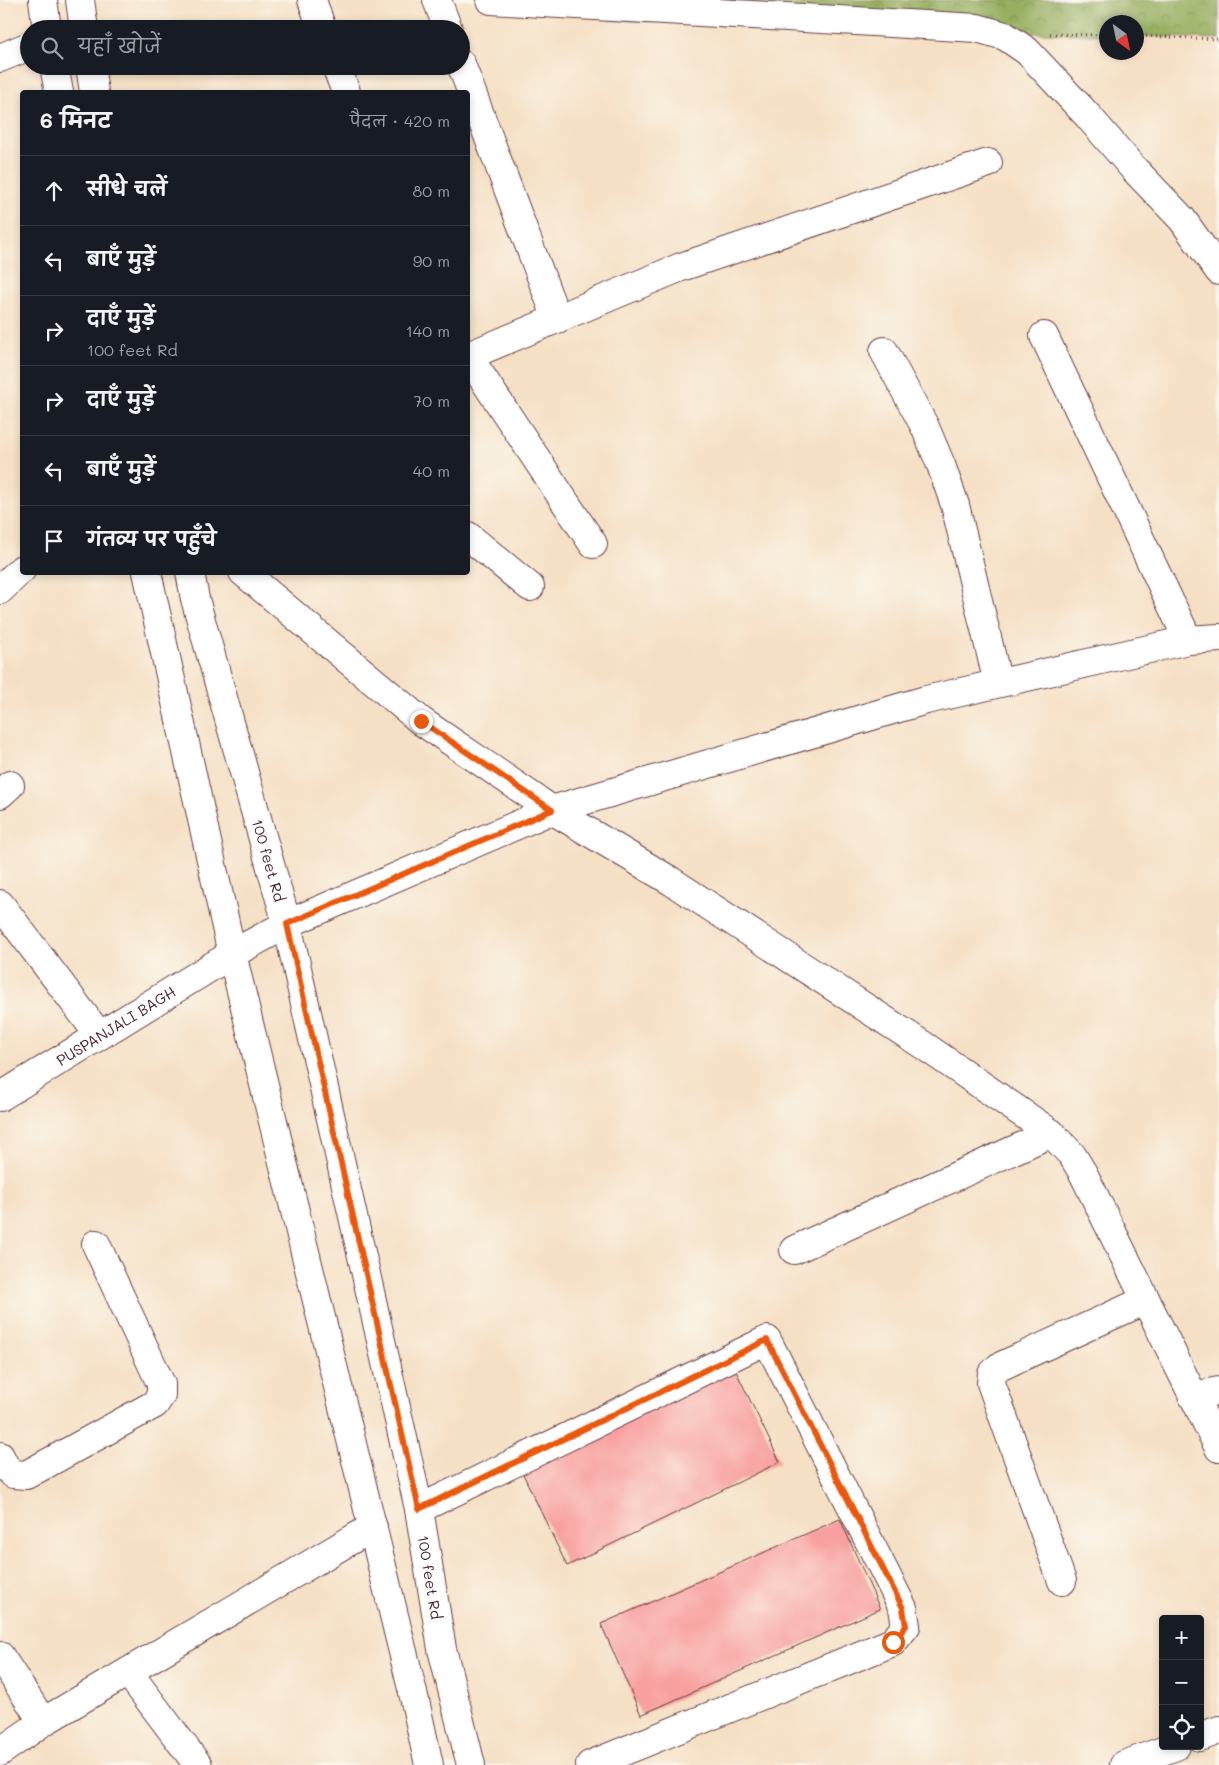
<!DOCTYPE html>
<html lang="hi">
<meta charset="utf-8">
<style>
:root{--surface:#171b24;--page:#242831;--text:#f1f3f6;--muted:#9ea1a6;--line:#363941}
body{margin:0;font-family:Mali,"Playpen Sans Deva",sans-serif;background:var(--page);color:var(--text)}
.controls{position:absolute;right:15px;bottom:15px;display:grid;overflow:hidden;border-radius:5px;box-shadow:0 2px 8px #0003}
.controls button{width:45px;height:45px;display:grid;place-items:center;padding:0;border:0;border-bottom:1px solid var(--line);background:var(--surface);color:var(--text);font:25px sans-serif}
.compass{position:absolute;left:1099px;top:15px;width:45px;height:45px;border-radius:50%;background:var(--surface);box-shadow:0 2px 8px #0003;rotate:147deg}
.stop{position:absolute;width:15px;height:15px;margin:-11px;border:4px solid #ea580c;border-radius:50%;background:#fff}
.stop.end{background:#ea580c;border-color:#fff;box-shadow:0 1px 5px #0008}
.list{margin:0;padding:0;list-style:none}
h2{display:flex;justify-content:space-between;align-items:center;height:65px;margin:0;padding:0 20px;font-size:21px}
h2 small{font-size:16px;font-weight:400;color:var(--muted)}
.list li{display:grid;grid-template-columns:32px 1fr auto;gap:15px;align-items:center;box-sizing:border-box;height:70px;padding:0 20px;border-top:1px solid var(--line)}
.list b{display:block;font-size:19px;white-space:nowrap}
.list p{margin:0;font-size:16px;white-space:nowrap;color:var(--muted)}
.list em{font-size:16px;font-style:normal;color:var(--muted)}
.icon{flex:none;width:28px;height:28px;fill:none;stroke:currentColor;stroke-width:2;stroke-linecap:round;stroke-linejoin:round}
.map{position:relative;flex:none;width:1219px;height:1765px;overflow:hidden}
.search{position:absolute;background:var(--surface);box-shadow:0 2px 8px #0003;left:20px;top:20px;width:450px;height:55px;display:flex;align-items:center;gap:12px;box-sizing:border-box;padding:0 18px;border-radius:28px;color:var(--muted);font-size:19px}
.panel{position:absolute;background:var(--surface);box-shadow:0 2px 8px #0003;left:20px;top:90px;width:450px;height:485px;border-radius:5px}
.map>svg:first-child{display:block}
.forest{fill:url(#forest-crowns);stroke:#706746}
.building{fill:#f8a09f}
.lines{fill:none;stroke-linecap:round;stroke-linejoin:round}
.street-casing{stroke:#643c42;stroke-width:30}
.secondary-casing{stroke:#643c42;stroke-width:30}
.path{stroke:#643c42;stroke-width:3;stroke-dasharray:1 4;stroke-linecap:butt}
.street{stroke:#fff;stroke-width:28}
.secondary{stroke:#fff;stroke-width:28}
.route{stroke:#ea580c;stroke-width:6}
.labels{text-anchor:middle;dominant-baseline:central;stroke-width:4.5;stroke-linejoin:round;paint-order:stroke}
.street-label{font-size:15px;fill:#4a1f2b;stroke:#fbf7ec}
</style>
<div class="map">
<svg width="1219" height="1765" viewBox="0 0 1219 1765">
<defs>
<pattern id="forest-crowns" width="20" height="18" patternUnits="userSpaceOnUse" patternTransform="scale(1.25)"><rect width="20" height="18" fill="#97af60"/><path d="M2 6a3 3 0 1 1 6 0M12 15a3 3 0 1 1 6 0" fill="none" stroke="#7d8e4f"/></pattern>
</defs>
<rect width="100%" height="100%" fill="#fbf7ec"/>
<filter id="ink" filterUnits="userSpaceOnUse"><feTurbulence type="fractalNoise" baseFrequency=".02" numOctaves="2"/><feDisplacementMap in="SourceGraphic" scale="10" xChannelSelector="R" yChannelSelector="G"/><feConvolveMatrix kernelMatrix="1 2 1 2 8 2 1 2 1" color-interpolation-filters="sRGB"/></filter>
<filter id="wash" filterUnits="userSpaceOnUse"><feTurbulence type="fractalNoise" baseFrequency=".0096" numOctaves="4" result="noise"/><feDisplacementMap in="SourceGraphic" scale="20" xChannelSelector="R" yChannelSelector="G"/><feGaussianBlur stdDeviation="1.12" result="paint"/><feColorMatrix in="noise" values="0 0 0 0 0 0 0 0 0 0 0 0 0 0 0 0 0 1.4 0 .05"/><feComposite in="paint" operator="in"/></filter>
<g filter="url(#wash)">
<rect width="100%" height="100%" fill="#f5e0c5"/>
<!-- forest -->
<polygon class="forest" points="609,0 1219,0 1219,39 1137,36 1136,22 1106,22 1106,35 610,20"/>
<g id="blocks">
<!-- building -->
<g class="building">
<polygon points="735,1369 780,1462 567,1566 522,1472"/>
<polygon points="840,1519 880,1609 641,1715 601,1624"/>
</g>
</g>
</g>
<g filter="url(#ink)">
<use href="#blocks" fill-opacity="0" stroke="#643c42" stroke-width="1"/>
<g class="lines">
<defs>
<g id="street">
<polyline points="312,0 322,29"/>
<polyline points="437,0 448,29"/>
<polyline points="491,0 977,28 1005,36 1027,51 1088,116 1134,169 1182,219 1219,271"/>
<polyline points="0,58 29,46"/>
<polyline points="461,64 557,319"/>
<polyline points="336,66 346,92"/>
<polyline points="1044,336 1188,640"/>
<polyline points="884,351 925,427 941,465 955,505 998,683"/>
<polyline points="468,356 681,267 988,163"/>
<polyline points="468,356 593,544"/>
<polyline points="468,536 530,587"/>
<polyline points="243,572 421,721 552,810 671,881 923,1045 1051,1133 1072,1155 1083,1173 1219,1448"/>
<polyline points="0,590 22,569"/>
<polyline points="0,794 10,785"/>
<polyline points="0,904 99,1035"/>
<polyline points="232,954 287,924 552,810 926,700 1188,640 1219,638"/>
<polyline points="794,1250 1051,1133"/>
<polyline points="1193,1396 1219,1391"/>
<polyline points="0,1456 5,1466 13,1474 26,1475 155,1404 161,1395 161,1384 96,1244"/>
<polyline points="419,1509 767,1340 903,1608 906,1626 893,1642 590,1765"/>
<polyline points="1062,1581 991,1383 992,1374 999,1367 1146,1300"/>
<polyline points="0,1656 43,1722"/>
<polyline points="128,1672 198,1765"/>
<polyline points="1200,1737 1219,1730"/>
<polyline points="0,1752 43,1722 373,1527"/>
<polyline points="1124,1765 1176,1746"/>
</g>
<g id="secondary">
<polyline points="43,0 47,29"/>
<polyline points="80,0 84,29"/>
<polyline points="54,66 59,92"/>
<polyline points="90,66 94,92"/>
<polyline points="147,572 232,954 415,1701 429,1765"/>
<path id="s1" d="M190,572l5,27 92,325 132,585 23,140 29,116"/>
<path id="s2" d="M0,1097l232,-143"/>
</g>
</defs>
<!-- street casing -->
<use href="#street" class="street-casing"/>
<!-- secondary casing -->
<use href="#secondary" class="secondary-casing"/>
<!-- path -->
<g class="path">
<polyline points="1050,34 1106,35"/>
<polyline points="1136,36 1219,39"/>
</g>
<!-- street -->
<use href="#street" class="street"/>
<!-- secondary -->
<use href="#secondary" class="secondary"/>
</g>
</g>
<g class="lines" filter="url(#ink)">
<!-- route -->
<polyline class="route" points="421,721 552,810 287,924 419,1509 767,1340 903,1608 906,1626 893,1642"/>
</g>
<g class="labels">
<!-- street labels -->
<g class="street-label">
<text stroke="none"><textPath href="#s1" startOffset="299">100 feet Rd</textPath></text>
<text stroke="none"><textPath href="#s2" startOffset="136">PUSPANJALI BAGH</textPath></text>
<text stroke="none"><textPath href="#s1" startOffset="1034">100 feet Rd</textPath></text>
</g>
</g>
</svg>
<div class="controls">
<button>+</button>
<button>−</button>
<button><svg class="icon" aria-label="locate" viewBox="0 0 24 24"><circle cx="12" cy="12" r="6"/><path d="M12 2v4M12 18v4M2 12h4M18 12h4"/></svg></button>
</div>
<svg class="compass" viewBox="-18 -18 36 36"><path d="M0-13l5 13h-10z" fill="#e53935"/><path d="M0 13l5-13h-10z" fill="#9ea1a6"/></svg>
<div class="stop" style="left:893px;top:1642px"></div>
<div class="stop end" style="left:421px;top:721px"></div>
<div class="search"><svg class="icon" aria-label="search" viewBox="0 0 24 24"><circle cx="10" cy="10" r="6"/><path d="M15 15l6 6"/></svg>यहाँ खोजें</div>
<section class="panel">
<h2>6 मिनट<small>पैदल · 420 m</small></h2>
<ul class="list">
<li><svg class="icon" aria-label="ahead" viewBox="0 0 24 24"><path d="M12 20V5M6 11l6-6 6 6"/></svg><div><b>सीधे चलें</b></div><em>80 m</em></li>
<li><svg class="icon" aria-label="left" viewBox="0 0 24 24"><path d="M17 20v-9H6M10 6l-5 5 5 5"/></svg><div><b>बाएँ मुड़ें</b></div><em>90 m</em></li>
<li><svg class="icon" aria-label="right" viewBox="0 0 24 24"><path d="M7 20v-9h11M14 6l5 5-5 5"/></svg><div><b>दाएँ मुड़ें</b><p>100 feet Rd</p></div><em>140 m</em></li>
<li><svg class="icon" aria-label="right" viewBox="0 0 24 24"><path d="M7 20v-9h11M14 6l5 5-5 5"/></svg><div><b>दाएँ मुड़ें</b></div><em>70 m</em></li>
<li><svg class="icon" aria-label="left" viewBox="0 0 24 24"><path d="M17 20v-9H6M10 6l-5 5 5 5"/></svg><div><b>बाएँ मुड़ें</b></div><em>40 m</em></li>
<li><svg class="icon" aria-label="arrive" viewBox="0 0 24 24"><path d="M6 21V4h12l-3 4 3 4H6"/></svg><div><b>गंतव्य पर पहुँचे</b></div></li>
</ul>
</section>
</div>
